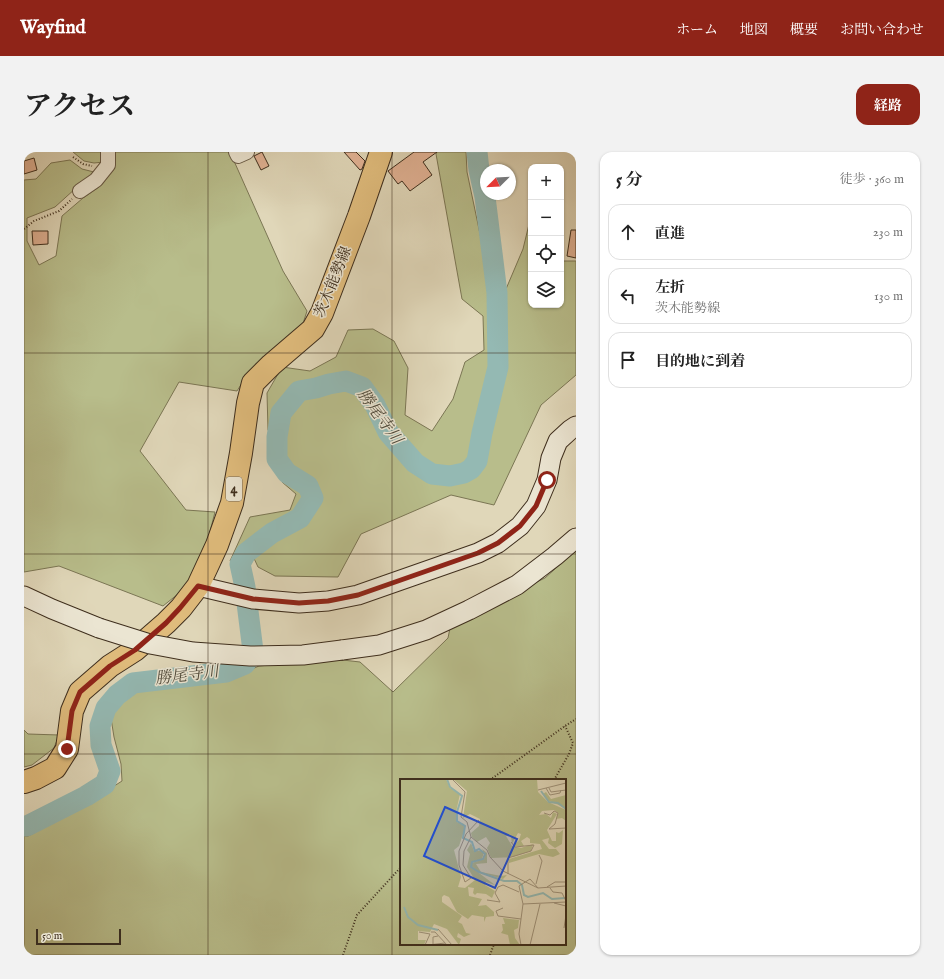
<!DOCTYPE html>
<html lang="ja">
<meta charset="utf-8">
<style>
:root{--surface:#fff;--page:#f2f2f2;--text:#222;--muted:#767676;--line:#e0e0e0;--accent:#8f2418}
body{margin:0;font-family:"IM FELL English","Noto Serif JP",serif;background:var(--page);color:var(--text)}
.controls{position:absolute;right:12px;top:12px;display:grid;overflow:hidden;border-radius:8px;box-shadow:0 1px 3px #0004}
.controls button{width:36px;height:36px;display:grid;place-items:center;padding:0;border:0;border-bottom:1px solid var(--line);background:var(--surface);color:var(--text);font:20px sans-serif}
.compass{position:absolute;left:456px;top:12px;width:36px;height:36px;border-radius:50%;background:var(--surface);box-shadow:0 1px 3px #0004;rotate:246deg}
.scale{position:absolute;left:12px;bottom:10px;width:85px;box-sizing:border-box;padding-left:4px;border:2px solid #3e2e1d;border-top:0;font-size:11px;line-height:14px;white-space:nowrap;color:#3e2e1d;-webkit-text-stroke:3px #ebe5d2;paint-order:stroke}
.stop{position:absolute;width:12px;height:12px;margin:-9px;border:3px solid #8f2418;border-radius:50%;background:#fff}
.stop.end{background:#8f2418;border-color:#fff;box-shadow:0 1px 4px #0008}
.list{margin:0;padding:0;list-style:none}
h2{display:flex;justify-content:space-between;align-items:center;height:52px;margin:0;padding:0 16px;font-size:17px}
h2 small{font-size:13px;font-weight:400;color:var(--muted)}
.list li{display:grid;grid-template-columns:26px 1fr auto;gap:12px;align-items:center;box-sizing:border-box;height:56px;margin:0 8px 8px;padding:0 8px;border:1px solid var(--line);border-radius:12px}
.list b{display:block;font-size:15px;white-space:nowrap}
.list p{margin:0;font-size:13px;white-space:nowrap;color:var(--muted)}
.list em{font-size:13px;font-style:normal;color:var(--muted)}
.icon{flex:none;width:22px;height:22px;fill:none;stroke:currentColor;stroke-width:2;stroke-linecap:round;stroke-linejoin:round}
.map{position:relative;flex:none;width:552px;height:803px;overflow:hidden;border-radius:12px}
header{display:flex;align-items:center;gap:24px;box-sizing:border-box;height:56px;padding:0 20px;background:var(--accent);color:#fff}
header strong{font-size:19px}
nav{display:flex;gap:22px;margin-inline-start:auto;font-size:14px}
.intro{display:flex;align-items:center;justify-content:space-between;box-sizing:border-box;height:96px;padding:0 24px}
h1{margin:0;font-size:28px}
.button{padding:10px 18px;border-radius:12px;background:var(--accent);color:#fff;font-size:14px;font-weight:700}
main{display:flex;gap:24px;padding:0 24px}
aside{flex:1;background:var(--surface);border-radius:12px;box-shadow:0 1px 3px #0004}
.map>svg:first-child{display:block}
.green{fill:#b8bd8b;stroke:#7b7654;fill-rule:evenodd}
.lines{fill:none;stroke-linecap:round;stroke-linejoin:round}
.river{stroke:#94b9b3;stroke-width:21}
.building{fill:#e1b294;stroke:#3e2e1d}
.street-casing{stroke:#665844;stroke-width:16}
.secondary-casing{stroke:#3e2e1d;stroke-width:21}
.primary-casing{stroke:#3e2e1d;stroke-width:24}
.path{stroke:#3e2e1d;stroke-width:2;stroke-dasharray:1 2;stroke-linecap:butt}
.street{stroke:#ebe5d2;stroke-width:14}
.secondary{stroke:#ebe5d2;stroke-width:19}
.primary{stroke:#e0bc7c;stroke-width:22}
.secondary-bridge-casing{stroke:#3e2e1d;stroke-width:21;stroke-linecap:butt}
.secondary-bridge{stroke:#ebe5d2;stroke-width:19}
.route{stroke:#8f2418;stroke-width:5}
.grid{fill:none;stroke:#3e2e1d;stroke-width:1;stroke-opacity:0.55}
.labels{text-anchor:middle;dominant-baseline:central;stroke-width:3;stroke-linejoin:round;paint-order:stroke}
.shield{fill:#ebe5d2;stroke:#726553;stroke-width:1}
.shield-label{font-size:14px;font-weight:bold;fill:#3e2e1d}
.street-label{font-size:15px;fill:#3e2e1d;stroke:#ebe5d2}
.water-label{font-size:16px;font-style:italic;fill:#4f4a3b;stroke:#ebe5d2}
.inset-river{fill:none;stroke:#94b9b3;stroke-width:2}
.inset-road{fill:none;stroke:#9f937b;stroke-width:1}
.view{fill:#1d4ed8;fill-opacity:0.15;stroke:#1d4ed8;stroke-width:2}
.inset-edge{fill:none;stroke:#3e2e1d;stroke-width:2}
</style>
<header>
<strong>Wayfind</strong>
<nav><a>ホーム</a><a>地図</a><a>概要</a><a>お問い合わせ</a></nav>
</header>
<div class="intro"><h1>アクセス</h1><a class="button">経路</a></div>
<main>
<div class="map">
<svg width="552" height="803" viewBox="0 0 552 803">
<rect width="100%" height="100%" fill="#e0d7b9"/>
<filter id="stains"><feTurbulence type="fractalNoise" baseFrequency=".005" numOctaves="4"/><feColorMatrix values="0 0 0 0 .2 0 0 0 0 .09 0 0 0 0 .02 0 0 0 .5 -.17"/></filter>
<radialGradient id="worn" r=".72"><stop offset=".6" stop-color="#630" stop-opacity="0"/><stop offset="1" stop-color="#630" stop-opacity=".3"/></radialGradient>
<!-- green -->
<g class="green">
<polygon points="49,0 80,0 80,10 70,11 60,9"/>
<polygon points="91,0 206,0 259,119 283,159 275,184 225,220 213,239 155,230 116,299 162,358 191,360 174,426 139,454 35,414 0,420 0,28 12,27 27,11 46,8 58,17 70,20 68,25 52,36 31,55 3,66 3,89 15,113 32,104 38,64 59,46 75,35 90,17"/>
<polygon points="413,0 442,0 443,20 468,139 471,214 455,278 450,305 445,313 439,316 426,320 410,320 393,308 367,279 354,252 340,233 323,226 304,229 292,233 275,236 255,261 249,285 244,278 243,241 258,215 286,219 312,205 324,178 349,177 370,189 384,216 381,263 408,279 429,247 441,210 460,198 459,164 438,147 412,2"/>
<polygon points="507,64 507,153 537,153 537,109 552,109 552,223 517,253 470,353 427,343 337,382 314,425 251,424 234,415 228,402 250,386 279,371 294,349 288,332 268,317 257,306 257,285 261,263 279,244 294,242 321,235 334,240 361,282 387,315 407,327 427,328 440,326 448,322 457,312 481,220 482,137 499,97"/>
<polygon points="264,327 281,336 283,346 272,363 247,377 220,397 213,411 206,409 226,365 266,358 272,342 258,330"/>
<path d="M552,398v405h-552v-119h4l49,-26 45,-29 -1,-17 -7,-27 -4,-25 12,-13 19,-12 88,-8 30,-13 75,-7 26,3 33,30 55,-54 3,-15 94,-45zM377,628h164v164h-164z"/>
<polygon points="0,578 4,582 35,583 30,596 8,613 0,615"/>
</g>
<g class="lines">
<!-- river -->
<polyline class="river" points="0,674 3,674 62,644 81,632 86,619 77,593 76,574 82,556 93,543 109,531 202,520 221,512 229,499 221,435 216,412 222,401 248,381 276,366 289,346 284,334 263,321 253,307 253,285 257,261 275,239 292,236 305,232 322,229 338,235 351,253 364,280 391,311 408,322 426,324 440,321 447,317 453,309 458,281 474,215 473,141 461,45 455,18 453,0"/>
</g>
<!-- building -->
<g class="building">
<polygon points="238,0 245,14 237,18 230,4"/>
<polygon points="320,0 332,0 341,9 338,17 336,18"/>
<polygon points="390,0 413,0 399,10 408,23 386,39 378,29 374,32 364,19"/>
<polygon points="10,6 13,18 0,22 0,9"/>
<polygon points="547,78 552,78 552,106 543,104"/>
<polygon points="8,79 24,79 24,92 9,93"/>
</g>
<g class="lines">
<defs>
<g id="street">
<polyline points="212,0 214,4 223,0"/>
<polyline points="56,39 72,28 84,13 84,0"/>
</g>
<g id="secondary">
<polyline points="174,434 229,447 275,451 304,449 334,443 454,401 474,391 496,374 512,354 523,328 527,306 534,289 546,278 552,274"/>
<polyline points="0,444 28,457 75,476"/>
<polyline points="318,498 355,493 402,478 445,458 493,433 531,404 552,386"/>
</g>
<polyline id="primary" points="0,630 12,626 31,616 43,597 48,559 56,540 86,514 111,498 142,471 157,456 174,434 193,393 208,351 217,301 224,251 229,231 247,213 289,177 298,161 335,64 357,0"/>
</defs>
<!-- street casing -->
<use href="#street" class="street-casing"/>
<!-- secondary casing -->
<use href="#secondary" class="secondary-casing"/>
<!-- primary casing -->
<use href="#primary" class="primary-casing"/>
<!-- path -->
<g class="path">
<polyline points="49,5 59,12 68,14"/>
<polyline points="0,77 10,69 35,59 48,47"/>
<polyline points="466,628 541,574 552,567"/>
<polyline points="530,628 545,602 549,591 541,574"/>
<polyline points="319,803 333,763 377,715"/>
<polyline points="466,803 470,792"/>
</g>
<!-- street -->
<use href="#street" class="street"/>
<!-- secondary -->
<use href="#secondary" class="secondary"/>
<!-- primary -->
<use href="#primary" class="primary"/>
<defs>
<polyline id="secondary-bridge" points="75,476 126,492 169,500 226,504 279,503 318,498"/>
</defs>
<!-- secondary-bridge casing -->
<use href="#secondary-bridge" class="secondary-bridge-casing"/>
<!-- secondary-bridge -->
<use href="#secondary-bridge" class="secondary-bridge"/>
</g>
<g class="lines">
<!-- route -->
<polyline class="route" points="43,597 48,559 56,540 86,514 111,498 142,471 156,456 174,434 229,447 275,451 304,449 334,443 454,401 474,391 496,374 512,354 523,328"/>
</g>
<!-- grid -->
<path class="grid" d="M184,0v803M368,0v803M0,201h552M0,402h552M0,602h552"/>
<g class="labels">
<!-- shield labels -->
<rect class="shield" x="202" y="325" width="16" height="24" rx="3"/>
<g class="shield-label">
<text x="210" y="337">4</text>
</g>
<!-- street labels -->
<g class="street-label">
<text transform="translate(309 130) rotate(-68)">茨木能勢線</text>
</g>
<!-- water labels -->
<g class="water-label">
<text transform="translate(355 265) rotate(54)">勝尾寺川</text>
<text transform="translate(163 524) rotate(-7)">勝尾寺川</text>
</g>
</g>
<!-- overview -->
<g transform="translate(376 627)">
<rect width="166" height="166" fill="#e0d7b9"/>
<path d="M0,0h46l4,9 10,6 -4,18 1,10 7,2 1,4 -6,18 -5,4 7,27 -3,10 7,1 10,-8 -8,-13 3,-13 -3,-4 4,-7 3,8h9l-1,-2 5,4v10l-11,1 5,8 20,4 6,-1 -4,4 -24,-7 -7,-5v-4l12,-4 1,-5 -1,-2 -2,7 -10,3 -1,5 24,18 -9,-3 -1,3 10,6 -3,7 -6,-4 -9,-1 -2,2 -2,-2 1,-5 -6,-1 1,9 13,3 -4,7 8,-1 8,7v4l-8,1 -2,5v-5l-12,-2 -4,4 -11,-7 -8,-15 -5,-2 -2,2v5l20,14 -4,6 4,2 4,9 5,1 -7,3 -6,-4 -1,4 4,2 -2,6 -12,-16 -13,-5 -4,8 -12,-1v9h8l-2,5h-24zM53,0h84l1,13 10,10 18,8v11l-4,-3 -6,1 2,-6 -4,-3 -12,1 -3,4 7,-1 5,4 2,-6 4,2 -10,16 5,11h4v-9l3,1 4,-3 -1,14 -7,4 -7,-5 1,-5 -7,2 7,9h7l4,5 -7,3 -14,-3 -30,9v-4l33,-10 -2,-5 -10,-1v-4l-3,-2 -6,4 3,5h-11l6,-6 2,-6 -3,-1 -6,11 -1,-8h-5l6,10 9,2 12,-4 -2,7 -18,6 -22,1 -4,-10 3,-5 -4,-6 -9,5 -5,-5 -1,-4 8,-7 1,-7 -10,-5 -7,4 4,-27zM146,13l5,7 15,-4v13l-17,-7 -6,-7zM103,139l16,2 -1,8 -4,2 1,8 5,7h-10l-2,-10 -7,-2 2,-3 -1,-6h3z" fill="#b8bd8b"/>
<path class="inset-river" d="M47,0l3,8 12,9 -5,16v9l8,5 -2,12 9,4 3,9 4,-2 6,5 -2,5 -11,3 -1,5 8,5 25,9h13l5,4 2,10 4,2 15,-4 9,6 13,-1M141,12l8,11 9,1 8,6M4,128l4,10 10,8 20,5"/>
<path class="inset-road" d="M52,0l13,13 -4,25 6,5 4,15 16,13 3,7 13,14 35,17 28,-2M146,9l4,7 10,-2 1,-3M149,9l2,4 15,-2M138,11l28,-7M144,34l6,2 4,-4 4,2 -3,11 -6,5 17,-1M71,58l-7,14 -1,14 8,13 -6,4 -6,-17v-14l7,-17 13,-14M108,95v-16l23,-7 3,-6 -19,2 -4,-5M136,105l6,-23 -3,-6M147,108l8,-5h11M150,109l3,4 9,1 4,8M87,121l13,2 -5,-9 3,-6 5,-2 16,7M154,124l12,3M123,125l43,-2M103,129l-7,3 2,5 23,3M164,149l2,-13M38,150l14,16M19,153l11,2 -5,11M31,153h4l12,13M28,166l17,-2M33,166v-8l5,-1M121,166l-2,-11 4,-30 -4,-18 11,-7 8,9M130,166l10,-41"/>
<path class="view" d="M45,28l72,32 -22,49 -71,-32z"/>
<rect width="166" height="166" class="inset-edge"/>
</g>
<rect width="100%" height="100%" filter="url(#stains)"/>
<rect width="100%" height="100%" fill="url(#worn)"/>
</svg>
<div class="controls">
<button>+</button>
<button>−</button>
<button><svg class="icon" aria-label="locate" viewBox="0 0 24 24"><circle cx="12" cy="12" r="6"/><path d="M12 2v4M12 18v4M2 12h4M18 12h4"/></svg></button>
<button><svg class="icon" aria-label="layers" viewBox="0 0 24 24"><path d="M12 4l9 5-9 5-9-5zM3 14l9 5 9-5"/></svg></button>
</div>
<svg class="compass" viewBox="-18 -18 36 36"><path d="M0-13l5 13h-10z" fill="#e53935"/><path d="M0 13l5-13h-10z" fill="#767676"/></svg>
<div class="scale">50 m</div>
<div class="stop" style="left:523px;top:328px"></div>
<div class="stop end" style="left:43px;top:597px"></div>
</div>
<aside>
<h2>5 分<small>徒歩 · 360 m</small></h2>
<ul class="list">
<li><svg class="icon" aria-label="ahead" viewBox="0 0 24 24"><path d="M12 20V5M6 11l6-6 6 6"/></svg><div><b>直進</b></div><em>230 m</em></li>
<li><svg class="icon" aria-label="left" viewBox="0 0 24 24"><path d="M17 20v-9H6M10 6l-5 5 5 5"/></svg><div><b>左折</b><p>茨木能勢線</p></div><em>130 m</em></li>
<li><svg class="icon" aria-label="arrive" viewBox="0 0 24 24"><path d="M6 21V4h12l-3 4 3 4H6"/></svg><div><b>目的地に到着</b></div></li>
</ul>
</aside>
</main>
